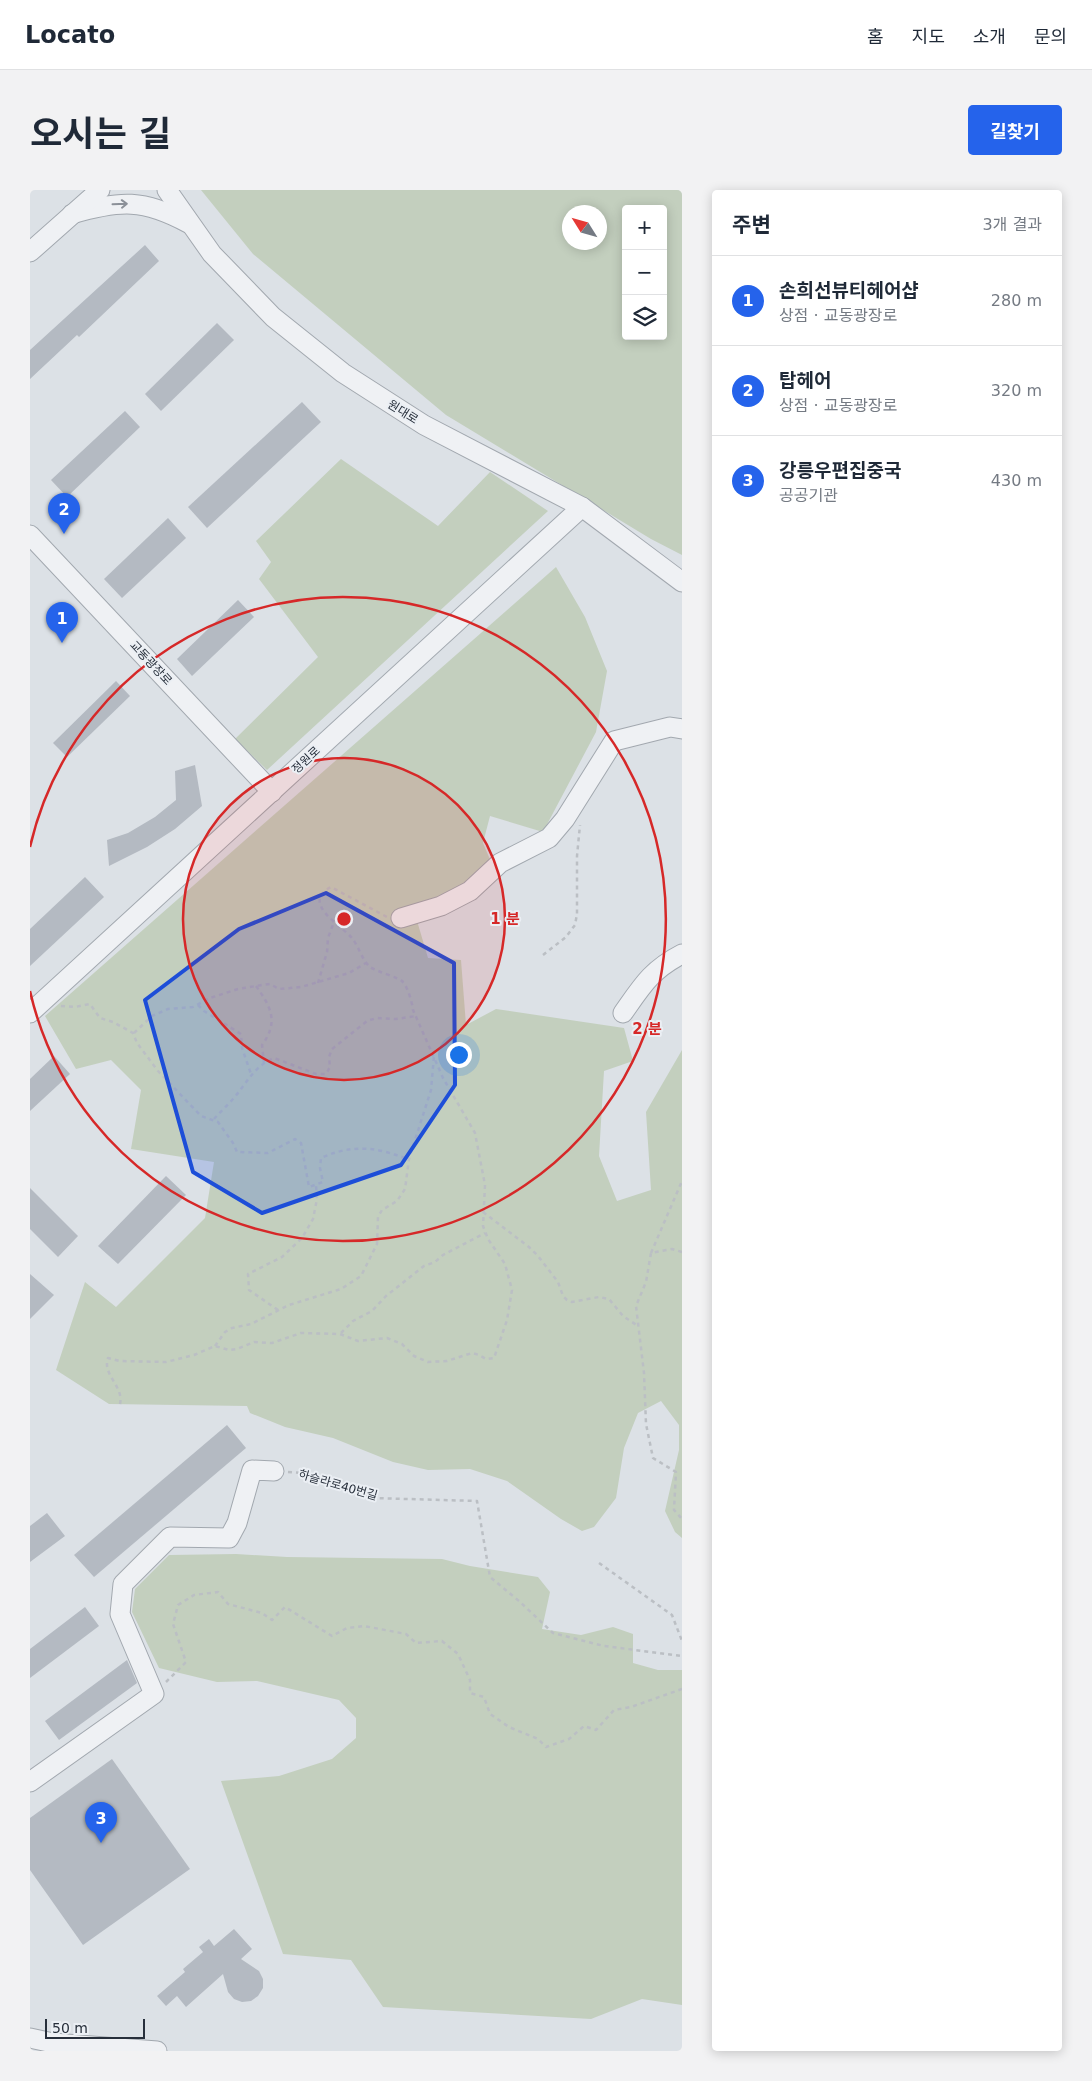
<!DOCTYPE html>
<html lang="ko">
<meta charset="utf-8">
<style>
:root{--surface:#fff;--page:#f2f2f3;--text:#1f2937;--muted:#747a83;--line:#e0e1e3;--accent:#2563eb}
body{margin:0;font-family:"DejaVu Sans","Noto Sans KR",sans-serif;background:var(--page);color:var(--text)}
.controls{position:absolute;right:15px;top:15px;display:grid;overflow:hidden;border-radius:5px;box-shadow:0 2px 12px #0003}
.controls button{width:45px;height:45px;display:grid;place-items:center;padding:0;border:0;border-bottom:1px solid var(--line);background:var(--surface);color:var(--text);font:25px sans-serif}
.compass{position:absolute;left:532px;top:15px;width:45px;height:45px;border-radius:50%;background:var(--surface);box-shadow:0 2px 12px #0003;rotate:307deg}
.scale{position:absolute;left:15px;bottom:12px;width:100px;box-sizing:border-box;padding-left:5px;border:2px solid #272f3b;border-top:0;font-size:14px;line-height:18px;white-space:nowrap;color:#272f3b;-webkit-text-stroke:4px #ebeff4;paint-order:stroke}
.you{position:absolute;left:428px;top:864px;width:18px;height:18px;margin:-12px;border:4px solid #fff;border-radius:50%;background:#1a73e8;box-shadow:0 0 0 8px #1a73e833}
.badge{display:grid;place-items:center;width:32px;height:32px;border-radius:50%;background:var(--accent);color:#fff;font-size:16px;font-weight:700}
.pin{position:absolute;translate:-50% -41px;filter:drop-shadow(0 1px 2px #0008)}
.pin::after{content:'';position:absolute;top:26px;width:18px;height:15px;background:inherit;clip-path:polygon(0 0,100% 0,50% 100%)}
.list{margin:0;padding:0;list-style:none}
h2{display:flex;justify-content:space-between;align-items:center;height:65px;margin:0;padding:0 20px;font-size:21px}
h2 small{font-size:16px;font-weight:400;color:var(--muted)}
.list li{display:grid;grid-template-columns:32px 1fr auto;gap:15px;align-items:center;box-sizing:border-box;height:90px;padding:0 20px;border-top:1px solid var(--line)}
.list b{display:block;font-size:19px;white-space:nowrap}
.list p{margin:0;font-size:16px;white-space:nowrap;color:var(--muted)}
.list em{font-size:16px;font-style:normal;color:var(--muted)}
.icon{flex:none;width:28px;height:28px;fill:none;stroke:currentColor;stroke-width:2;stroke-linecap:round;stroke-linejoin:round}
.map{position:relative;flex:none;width:652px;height:1861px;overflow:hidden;border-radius:5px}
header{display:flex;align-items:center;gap:30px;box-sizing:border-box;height:70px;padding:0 25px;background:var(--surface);border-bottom:1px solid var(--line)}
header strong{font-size:24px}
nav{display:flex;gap:28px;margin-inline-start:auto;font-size:18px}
.intro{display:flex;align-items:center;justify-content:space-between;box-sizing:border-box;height:120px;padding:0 30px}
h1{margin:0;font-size:35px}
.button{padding:12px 22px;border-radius:5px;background:var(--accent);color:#fff;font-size:18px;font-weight:700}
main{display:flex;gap:30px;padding:0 30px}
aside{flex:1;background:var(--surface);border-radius:5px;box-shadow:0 2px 12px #0003}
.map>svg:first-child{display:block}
.green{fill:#c3cfbe;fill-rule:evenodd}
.building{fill:#b4bac2}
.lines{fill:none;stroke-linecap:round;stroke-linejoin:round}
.minor-casing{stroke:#a2a8af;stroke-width:21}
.path{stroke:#bbbfc4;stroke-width:2.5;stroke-dasharray:4 4;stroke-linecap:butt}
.minor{stroke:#eff1f4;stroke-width:19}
.oneway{stroke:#8b9098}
.marked{fill:#1d4ed8;fill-opacity:0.2;stroke:#1d4ed8;stroke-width:4;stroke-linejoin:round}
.ring{fill:none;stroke:#d62828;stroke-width:2.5}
.labels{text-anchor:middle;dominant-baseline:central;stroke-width:4;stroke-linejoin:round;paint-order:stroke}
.street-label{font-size:12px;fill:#272f3b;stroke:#ebeff4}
.centre{fill:#d62828;stroke:#ebeff4;stroke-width:2.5}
.ring-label{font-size:15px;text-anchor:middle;font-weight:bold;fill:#d62828;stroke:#ebeff4;stroke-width:4;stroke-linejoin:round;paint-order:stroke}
</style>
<header>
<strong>Locato</strong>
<nav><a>홈</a><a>지도</a><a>소개</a><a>문의</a></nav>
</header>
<div class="intro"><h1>오시는 길</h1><a class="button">길찾기</a></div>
<main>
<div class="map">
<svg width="652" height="1861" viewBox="0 0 652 1861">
<rect width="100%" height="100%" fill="#dce1e6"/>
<!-- green -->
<g class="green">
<path d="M171,0h481v365l-31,-16 -205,-124 -193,-161zM596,19h37v127h-37zM540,22h30v30h-30z"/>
<polygon points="311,269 408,336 460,282 518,321 237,580 205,549 288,467 229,389 241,372 226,351"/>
<polygon points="526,377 555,427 577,481 566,542 513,642 460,626 453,653 465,681 385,724 398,768 431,770 436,835 466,819 594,838 603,871 574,881 569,966 587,1011 621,1000 616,922 652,860 652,1348 645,1342 635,1321 649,1260 649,1235 631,1211 608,1223 594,1258 586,1308 564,1337 552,1341 531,1329 477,1291 440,1279 398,1280 363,1272 303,1248 255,1237 220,1223 217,1216 79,1214 26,1180 55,1092 86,1117 175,1028 184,972 101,959 111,900 81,870 46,879 15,826"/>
<polygon points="206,1364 257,1367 412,1369 440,1376 508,1387 520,1402 512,1439 551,1445 583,1437 603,1444 603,1473 628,1480 652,1480 652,1815 612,1809 561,1829 353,1817 321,1770 253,1764 191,1591 249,1586 302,1569 326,1548 326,1528 309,1510 227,1491 187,1492 129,1478 102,1422 105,1399 139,1365"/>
</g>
<!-- building -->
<g class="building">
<polygon points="115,55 129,71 49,147 47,145 0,189 0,160"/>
<polygon points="187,133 204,150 131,221 115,204"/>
<polygon points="272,212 291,232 177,338 158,317"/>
<polygon points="95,221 110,237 37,307 21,290"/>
<polygon points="138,328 156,348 92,408 74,389"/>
<polygon points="208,410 224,427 162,486 147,469"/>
<polygon points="86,491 100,506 37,567 23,553"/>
<polygon points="165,575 172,616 145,639 117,657 79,676 77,650 98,643 125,627 146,610 145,581"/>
<polygon points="55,687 74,707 0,776 0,739"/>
<polygon points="24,866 40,884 0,921 0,889"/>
<polygon points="136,986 156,1005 88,1074 68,1056"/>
<polygon points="0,998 48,1046 28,1067 0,1039"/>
<polygon points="0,1084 24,1105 0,1129"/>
<polygon points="197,1235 216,1258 64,1387 44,1365"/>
<polygon points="17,1323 35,1346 0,1372 0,1336"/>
<polygon points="55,1417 69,1436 0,1488 0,1459"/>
<polygon points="97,1470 107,1493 29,1550 15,1531"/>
<polygon points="82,1569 160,1679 53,1755 0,1680 0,1628"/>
<polygon points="204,1739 222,1759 211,1769 229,1781 233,1789 233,1798 228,1806 221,1811 212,1812 204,1809 198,1802 193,1784 156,1817 147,1806 136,1816 127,1806 155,1782 153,1779 173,1762 169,1757 179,1749 184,1756"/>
</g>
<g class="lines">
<defs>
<g id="minor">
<polyline points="137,0 182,64 243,127 313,183 394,235 552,317 652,392"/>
<path d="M42,24c48,-14 72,-15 116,9"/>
<polyline points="0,62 70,0"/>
<polyline points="0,345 242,602"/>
<polyline points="371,728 411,716 440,701 470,673 519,648 535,629 584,551 640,537 652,539"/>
<polyline points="0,823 552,317"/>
<path d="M593,823c19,-27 28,-43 59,-59"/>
<polyline points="0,1592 124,1504 90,1424 93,1394 140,1347 199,1348 207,1333 222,1280 244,1281"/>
<polyline points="0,1848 23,1853 127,1861"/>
</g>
</defs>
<!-- minor casing -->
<use href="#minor" class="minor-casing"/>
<!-- path -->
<g class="path">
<polyline points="513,765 536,747 545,735 547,724 547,666 550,635"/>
<polyline points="288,793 297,762 298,748 304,732"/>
<path d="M226,796c15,21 23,36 6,59l2,18"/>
<polyline points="168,815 174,821 211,844 212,858 221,884"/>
<path d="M31,816l14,1 15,-3 10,14 13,4 20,11 4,10 21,28 43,45 17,6 15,21 4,9 31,1 27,-14 6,4 8,44 14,-5 -3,-14 1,-10c22,-10 42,-12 65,-6 8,2 15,5 23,7"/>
<polyline points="104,843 122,826 138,819 163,817 180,808 208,799 232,795 240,794 249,799 271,797 319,783 336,773"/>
<path d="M184,929c6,-7 13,-13 19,-20 14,-16 21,-33 41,-41l42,16h10l4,-7 -1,-10 3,-8 35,-28 10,-3 19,1 20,-3"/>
<polyline points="453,1022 499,1057 508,1066 528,1092 533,1106 537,1110 542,1112 569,1107 579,1109 593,1126 608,1136"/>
<polyline points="652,1062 642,1059 621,1063 616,1092 606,1116 614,1183 616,1234 623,1268 646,1282 644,1320 652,1329"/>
<polyline points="621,1063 652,991"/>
<polyline points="248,1120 219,1100 218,1084 252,1067 272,1048 283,1029 287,1009 286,995"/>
<polyline points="311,1143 323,1131 342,1121 356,1106 394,1076 405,1072 413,1065 455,1043"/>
<polyline points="185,1156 195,1142 202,1138 221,1134 259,1115 311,1099 331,1086 347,1054 348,1027 352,1020 367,1011 375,999 379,969 401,900 404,866"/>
<path d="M90,1214c4,-18 -18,-29 -12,-46l12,3 46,1 28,-7 21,-9 14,4 8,-1 17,-7 18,1 29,-10 39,1 18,7 29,-3 15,6 12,12 14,6 19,-1 25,-8 7,2 7,4 8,-1 13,-38 5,-30 -7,-26 -17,-25 -5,-13 2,-41 -10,-52 -32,-55 -30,-68c-1,-8 -5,-23 -11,-29 -5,-4 -24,-9 -32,-14 -8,-7 -11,-20 -18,-29 -11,-13 -52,-35 -21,-51l56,30"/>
<polyline points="258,1282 272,1283 343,1308 447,1311 460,1387 489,1411 523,1443 574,1456 652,1466"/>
<polyline points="569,1373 642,1425 652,1451"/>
<polyline points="136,1492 156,1472 143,1434 148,1415 164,1405 188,1402 198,1414 232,1423 242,1430 255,1417 302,1446 317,1438 334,1436 376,1444 386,1453 412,1451 428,1464 440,1490 440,1503 454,1507 460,1524 479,1537 508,1549 516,1557 539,1549 554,1536 566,1540 584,1520 601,1517 652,1499"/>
</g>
<!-- minor -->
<use href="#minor" class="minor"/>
</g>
<!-- one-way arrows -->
<defs><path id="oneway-shaft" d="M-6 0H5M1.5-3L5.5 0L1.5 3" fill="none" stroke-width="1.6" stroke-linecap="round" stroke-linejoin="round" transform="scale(1.25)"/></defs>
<use class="oneway" href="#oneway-shaft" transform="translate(90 14) rotate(-2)"/>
<!-- marked area -->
<path class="marked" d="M296,703l128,70 1,122 -54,80 -139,48 -69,-41 -48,-172 94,-71z"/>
<!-- distance rings -->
<circle cx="314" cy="729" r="161" fill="#d62828" fill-opacity=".12"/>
<g class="ring">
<circle cx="314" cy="729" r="161"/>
<path d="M0 657A322 322 0 1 1 0 801"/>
</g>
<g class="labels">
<!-- street labels -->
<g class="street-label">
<text transform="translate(373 222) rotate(32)">원대로</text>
<text transform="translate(121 473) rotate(47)">교동광장로</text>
<text transform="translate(276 570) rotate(-43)">정원로</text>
<text transform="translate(308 1295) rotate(16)">하슬라로40번길</text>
</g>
</g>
<circle cx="314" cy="729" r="8" class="centre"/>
<g class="ring-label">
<text x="475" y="734">1 분</text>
<text x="617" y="844">2 분</text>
</g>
</svg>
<div class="controls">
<button>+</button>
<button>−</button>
<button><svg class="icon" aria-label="layers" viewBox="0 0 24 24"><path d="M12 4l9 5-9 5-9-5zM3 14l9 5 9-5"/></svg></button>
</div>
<svg class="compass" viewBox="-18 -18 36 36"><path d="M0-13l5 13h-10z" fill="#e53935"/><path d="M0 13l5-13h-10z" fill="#747a83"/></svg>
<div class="scale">50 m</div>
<div class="you"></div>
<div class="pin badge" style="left:32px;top:453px">1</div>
<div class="pin badge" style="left:34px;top:344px">2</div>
<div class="pin badge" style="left:71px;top:1653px">3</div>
</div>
<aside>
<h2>주변<small>3개 결과</small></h2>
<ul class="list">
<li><span class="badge">1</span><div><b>손희선뷰티헤어샵</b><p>상점 · 교동광장로</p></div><em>280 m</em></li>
<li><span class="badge">2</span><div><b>탑헤어</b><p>상점 · 교동광장로</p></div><em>320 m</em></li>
<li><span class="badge">3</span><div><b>강릉우편집중국</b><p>공공기관</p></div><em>430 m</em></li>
</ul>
</aside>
</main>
